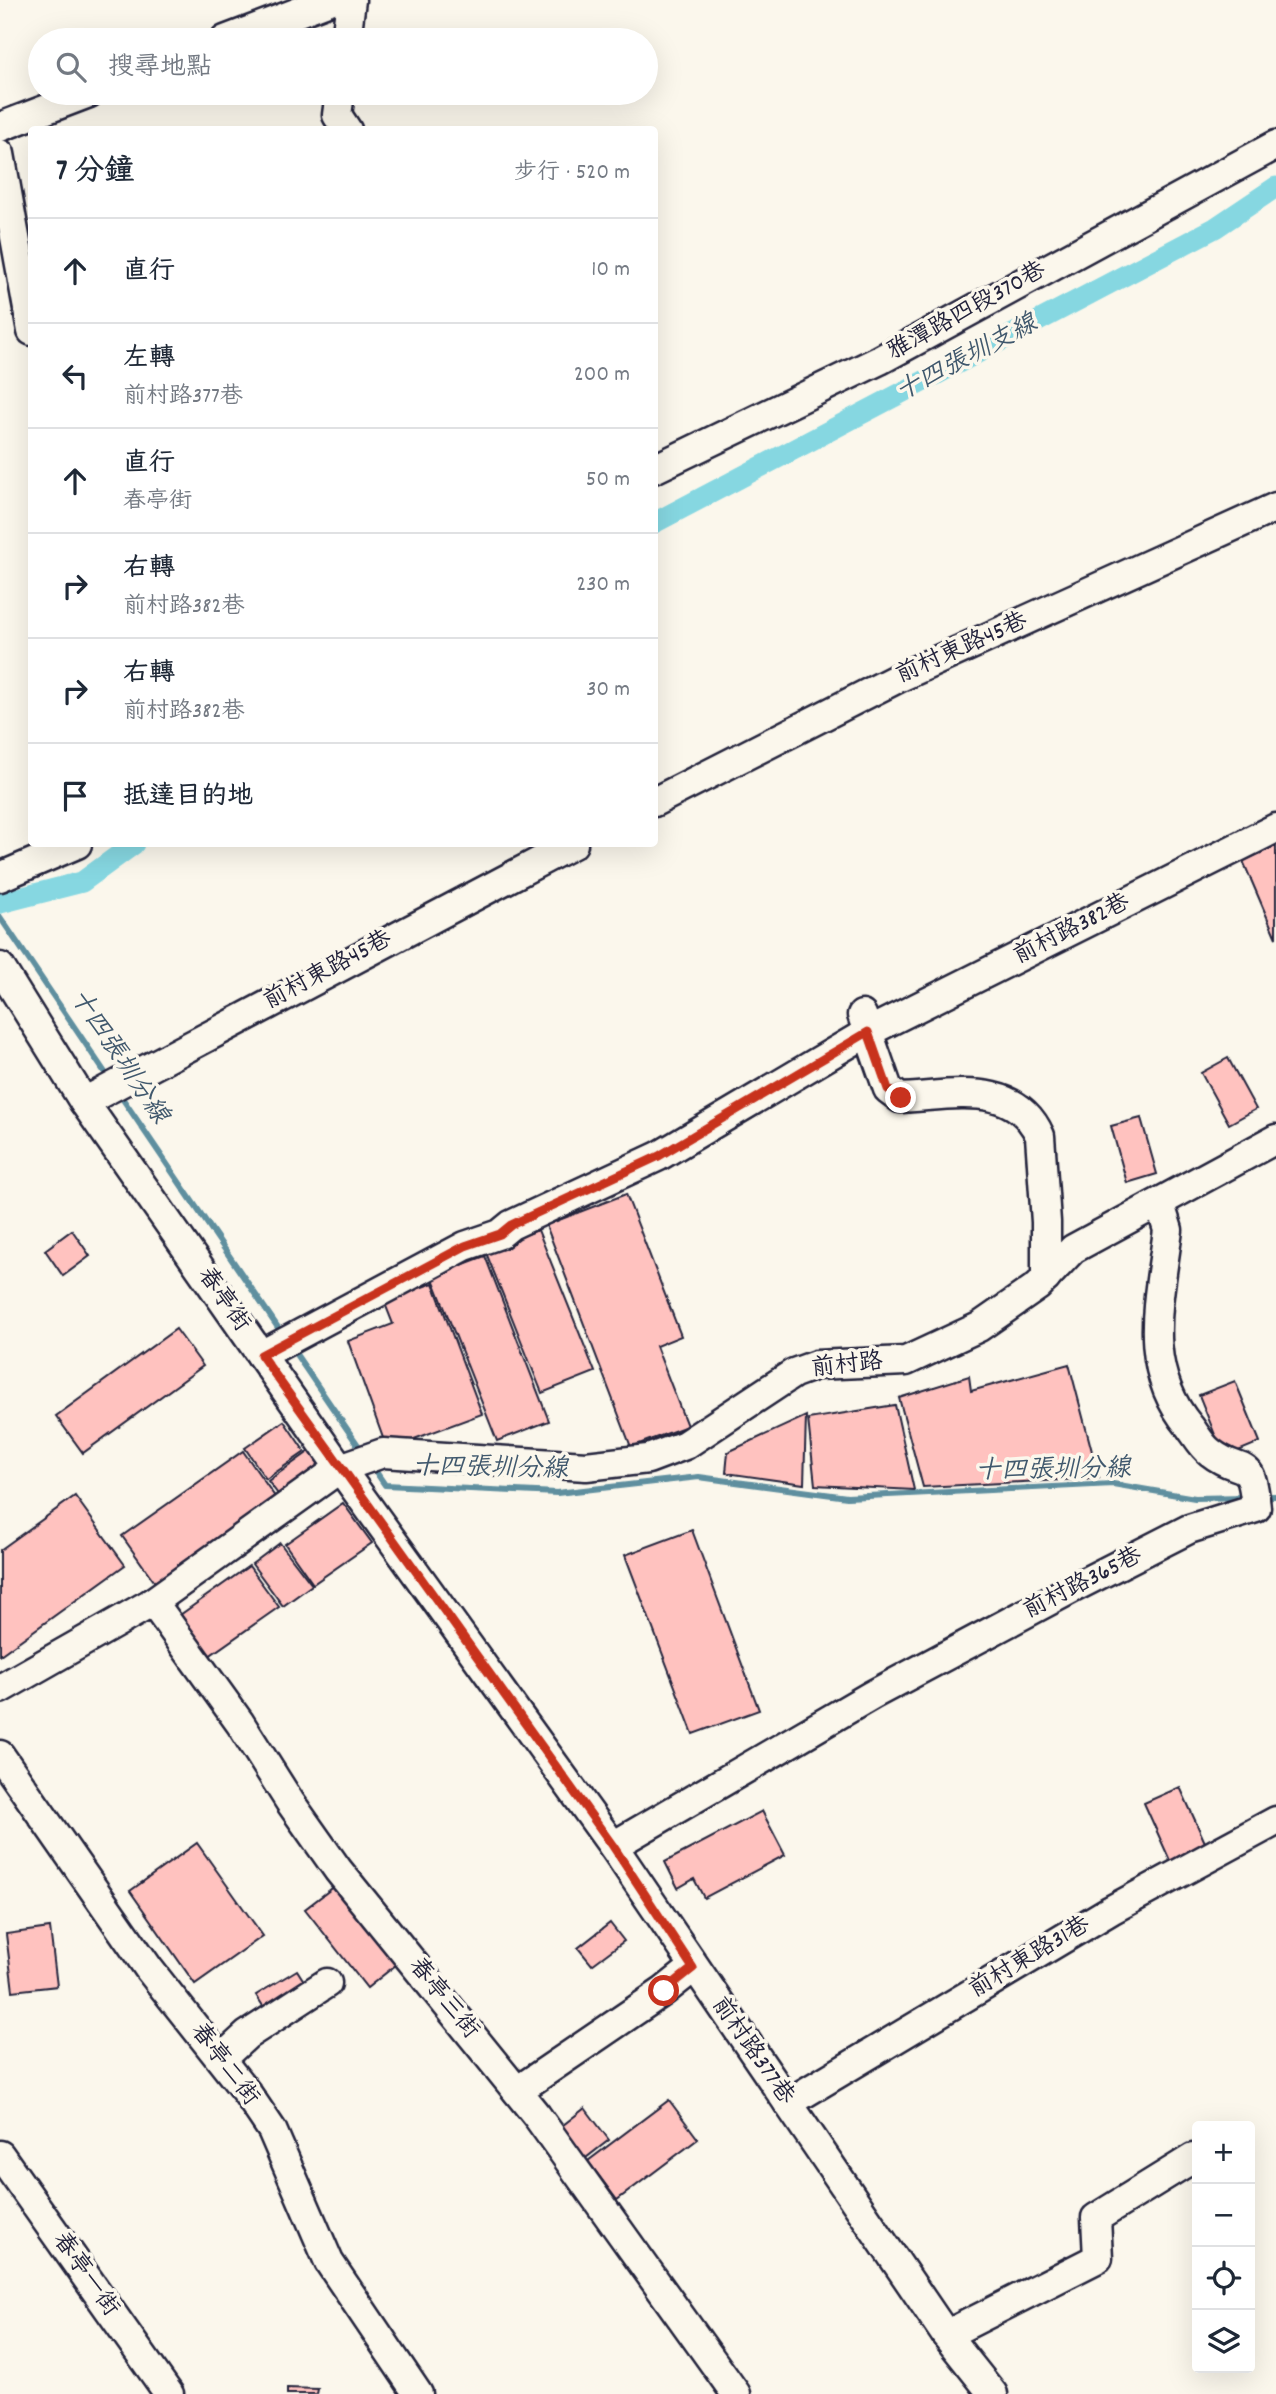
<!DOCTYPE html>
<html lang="zh-TW">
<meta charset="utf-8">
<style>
:root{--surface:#fff;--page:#f6f6f7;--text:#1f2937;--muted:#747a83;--line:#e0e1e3}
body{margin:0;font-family:Dekko,"LXGW WenKai TC",sans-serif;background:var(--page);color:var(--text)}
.controls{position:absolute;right:21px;bottom:21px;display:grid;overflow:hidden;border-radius:7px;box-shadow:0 7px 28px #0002}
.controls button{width:63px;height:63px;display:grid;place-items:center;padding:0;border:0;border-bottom:2px solid var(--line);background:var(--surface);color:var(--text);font:35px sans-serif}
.stop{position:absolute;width:21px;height:21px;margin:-16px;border:5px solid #c8321e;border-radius:50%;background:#fff}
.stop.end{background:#c8321e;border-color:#fff;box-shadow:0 2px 7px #0008}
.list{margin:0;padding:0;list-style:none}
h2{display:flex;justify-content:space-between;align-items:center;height:91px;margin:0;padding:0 28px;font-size:30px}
h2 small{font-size:23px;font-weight:400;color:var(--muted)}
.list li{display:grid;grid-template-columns:46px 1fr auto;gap:21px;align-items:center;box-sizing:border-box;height:105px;padding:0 28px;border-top:2px solid var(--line)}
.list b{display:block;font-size:26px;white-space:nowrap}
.list p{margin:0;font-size:23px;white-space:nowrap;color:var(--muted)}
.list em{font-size:23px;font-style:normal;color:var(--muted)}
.icon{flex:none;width:38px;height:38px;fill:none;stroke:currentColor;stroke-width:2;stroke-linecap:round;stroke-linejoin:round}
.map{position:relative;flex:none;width:1276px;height:2394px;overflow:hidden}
.search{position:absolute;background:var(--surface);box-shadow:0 7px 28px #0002;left:28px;top:28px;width:630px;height:77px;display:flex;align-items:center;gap:18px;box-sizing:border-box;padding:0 24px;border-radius:38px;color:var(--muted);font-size:26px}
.panel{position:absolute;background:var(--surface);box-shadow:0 7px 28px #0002;left:28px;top:126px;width:630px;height:721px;border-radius:7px}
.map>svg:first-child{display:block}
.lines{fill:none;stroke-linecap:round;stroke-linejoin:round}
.stream{stroke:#5e8f9f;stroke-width:6}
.canal{stroke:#86d7e1;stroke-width:21}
.building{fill:#ffc2bf;stroke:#22223b;stroke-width:2}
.minor-casing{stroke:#22223b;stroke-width:33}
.minor{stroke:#fbf7ec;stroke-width:28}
.route{stroke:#c8321e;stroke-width:9}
.labels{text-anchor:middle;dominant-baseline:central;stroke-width:7;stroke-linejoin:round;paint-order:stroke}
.street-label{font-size:24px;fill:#22223b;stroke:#fbf7ec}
.water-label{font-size:26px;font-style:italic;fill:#40586d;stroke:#fbf7ec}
</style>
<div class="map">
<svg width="1276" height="2394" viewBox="0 0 1276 2394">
<rect width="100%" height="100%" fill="#fbf7ec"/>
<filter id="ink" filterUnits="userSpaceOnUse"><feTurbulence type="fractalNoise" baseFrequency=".0143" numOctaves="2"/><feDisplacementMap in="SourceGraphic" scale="14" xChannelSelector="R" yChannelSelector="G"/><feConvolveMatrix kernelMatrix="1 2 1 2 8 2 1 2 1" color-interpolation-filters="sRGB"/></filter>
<g filter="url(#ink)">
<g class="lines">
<!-- stream -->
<g class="stream">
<polyline points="0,917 110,1080"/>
<polyline points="118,1092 283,1335"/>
<polyline points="291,1347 362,1451"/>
<polyline points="372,1466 385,1485 557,1493 699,1477 847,1497 1113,1484 1195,1498 1246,1497"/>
<polyline points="1260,1496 1276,1496"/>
</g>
<!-- canal -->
<g class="canal">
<polyline points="654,523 1215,228 1276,187"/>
<polyline points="0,903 82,882 134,844"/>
</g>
</g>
<!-- building -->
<g class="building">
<polygon points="1276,846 1276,938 1243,861"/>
<polygon points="1228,1058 1256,1109 1229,1124 1201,1073"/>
<polygon points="1141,1118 1157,1174 1127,1183 1111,1126"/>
<polygon points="626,1194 681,1336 656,1346 687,1426 631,1447 546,1225"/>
<polygon points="72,1230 90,1256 63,1276 45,1250"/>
<polygon points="538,1230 595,1372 542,1393 485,1250"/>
<polygon points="485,1256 549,1421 497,1441 432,1276"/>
<polygon points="433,1283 482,1414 387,1449 348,1341 393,1324 384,1301"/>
<polygon points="176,1329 203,1366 83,1453 56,1416"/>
<polygon points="1069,1364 1099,1478 923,1487 899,1398 969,1376 971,1391"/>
<polygon points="1235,1381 1260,1442 1224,1457 1199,1395"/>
<polygon points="895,1405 914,1490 815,1485 808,1419"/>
<polygon points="806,1416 804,1484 726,1473 728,1452"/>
<polygon points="284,1421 305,1452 266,1479 245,1448"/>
<polygon points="243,1451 280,1504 159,1588 122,1536"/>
<polygon points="310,1451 322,1468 281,1498 268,1481"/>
<polygon points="75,1496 125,1565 0,1655 0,1550"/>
<polygon points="343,1503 372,1543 313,1584 285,1544"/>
<polygon points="692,1530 759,1710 693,1734 625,1555"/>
<polygon points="280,1543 312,1585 283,1606 252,1564"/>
<polygon points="249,1566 279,1607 209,1656 180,1615"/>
<polygon points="1180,1787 1208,1849 1172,1865 1144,1803"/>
<polygon points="762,1811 785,1855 704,1898 694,1879 678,1888 665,1862"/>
<polygon points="197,1843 263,1936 195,1984 130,1891"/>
<polygon points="335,1886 397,1964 367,1988 305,1909"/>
<polygon points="610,1923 624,1941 592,1965 578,1948"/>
<polygon points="50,1928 57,1986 13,1991 6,1934"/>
<polygon points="297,1970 311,1992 270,2017 256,1995"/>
<polygon points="669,2100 698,2139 617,2200 588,2161"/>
<polygon points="585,2108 609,2140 582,2161 558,2129"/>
<polygon points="287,2388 318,2389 317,2394 287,2394"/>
</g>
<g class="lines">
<defs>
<g id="minor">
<polyline points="225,40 330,0"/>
<polyline points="346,40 351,0"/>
<polyline points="340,93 337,115 347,130"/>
<polyline points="0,127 89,93"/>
<polyline points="0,154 32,331"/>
<polyline points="654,469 880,360 1276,145"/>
<polyline points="654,802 898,678 1276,507"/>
<polyline points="0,877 77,844"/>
<polyline points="0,967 84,1102 340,1468 613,1846 946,2335 993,2394"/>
<path d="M862,1015l26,74 12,9c52,-2 115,-19 140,38l6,86v56"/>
<polyline points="84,1102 573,844"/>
<polyline points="261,1355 465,1246 500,1234 511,1225 659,1156 868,1032 1276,828"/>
<polyline points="153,1602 240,1723 290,1802 338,1870 537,2116 736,2394"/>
<polyline points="0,1689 153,1602 340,1468 383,1453 586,1466 648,1459 685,1445 794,1373 816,1365 906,1361 979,1327 1038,1286 1073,1249 1276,1139"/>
<polyline points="0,1755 149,1969 247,2093 272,2130 329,2262 418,2394"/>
<path d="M613,1846l259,-151 201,-107 116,-59 67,-21c-5,-56 -13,-30 -46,-56 -8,-6 -14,-17 -20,-25 -50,-60 -31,-126 -22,-197l-5,-16 -10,-8"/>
<polyline points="221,2059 247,2035 327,1983"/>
<polyline points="517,2091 664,1991 693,1968"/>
<polyline points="788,2103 1111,1910 1276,1821"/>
<polyline points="0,2155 169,2394"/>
<polyline points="946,2335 1098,2258 1096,2218 1193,2158"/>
</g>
</defs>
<!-- minor casing -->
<use href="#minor" class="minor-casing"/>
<!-- minor -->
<use href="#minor" class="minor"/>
</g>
</g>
<g class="lines" filter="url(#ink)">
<!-- route -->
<polyline class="route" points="664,1991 693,1968 613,1846 261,1355 465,1246 500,1234 511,1225 659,1156 868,1032 888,1089 901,1098"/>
</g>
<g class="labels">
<!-- street labels -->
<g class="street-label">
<text transform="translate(967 312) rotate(-29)">雅潭路四段370巷</text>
<text transform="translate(962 649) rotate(-24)">前村東路45巷</text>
<text transform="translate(1072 930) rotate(-27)">前村路382巷</text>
<text transform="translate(328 971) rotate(-28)">前村東路45巷</text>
<text transform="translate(223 1300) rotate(55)">春亭街</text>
<text transform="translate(847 1366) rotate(-6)">前村路</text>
<text transform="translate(1083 1584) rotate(-27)">前村路365巷</text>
<text transform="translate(1030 1958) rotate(-31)">前村東路31巷</text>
<text transform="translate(443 1999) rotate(51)">春亭三街</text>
<text transform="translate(752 2051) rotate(55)">前村路377巷</text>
<text transform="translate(224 2065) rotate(53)">春亭二街</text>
<text transform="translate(85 2275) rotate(55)">春亭一街</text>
</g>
<!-- water labels -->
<g class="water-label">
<text transform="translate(967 359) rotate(-28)">十四張圳支線</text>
<text transform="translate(118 1057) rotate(56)">十四張圳分線</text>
<text transform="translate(490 1469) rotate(1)">十四張圳分線</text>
<text transform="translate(1053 1471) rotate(-1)">十四張圳分線</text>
</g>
</g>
</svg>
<div class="controls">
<button>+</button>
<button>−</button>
<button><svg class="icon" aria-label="locate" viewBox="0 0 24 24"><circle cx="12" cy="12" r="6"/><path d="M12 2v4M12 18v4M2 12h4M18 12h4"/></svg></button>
<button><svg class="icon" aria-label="layers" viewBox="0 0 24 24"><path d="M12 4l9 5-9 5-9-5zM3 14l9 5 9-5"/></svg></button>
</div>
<div class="stop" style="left:664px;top:1991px"></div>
<div class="stop end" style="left:901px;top:1098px"></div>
<div class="search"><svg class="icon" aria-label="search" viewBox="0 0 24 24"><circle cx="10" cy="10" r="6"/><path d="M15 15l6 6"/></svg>搜尋地點</div>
<section class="panel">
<h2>7 分鐘<small>步行 · 520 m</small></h2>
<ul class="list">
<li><svg class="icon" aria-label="ahead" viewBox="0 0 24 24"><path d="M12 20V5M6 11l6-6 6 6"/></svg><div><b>直行</b></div><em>10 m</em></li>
<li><svg class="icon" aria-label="left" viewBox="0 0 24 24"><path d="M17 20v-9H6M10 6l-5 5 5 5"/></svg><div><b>左轉</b><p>前村路377巷</p></div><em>200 m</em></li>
<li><svg class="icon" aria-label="ahead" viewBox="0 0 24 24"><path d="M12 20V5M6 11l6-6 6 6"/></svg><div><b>直行</b><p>春亭街</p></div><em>50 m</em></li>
<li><svg class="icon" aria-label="right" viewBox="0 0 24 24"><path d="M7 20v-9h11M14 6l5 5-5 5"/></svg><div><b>右轉</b><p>前村路382巷</p></div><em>230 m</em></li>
<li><svg class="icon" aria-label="right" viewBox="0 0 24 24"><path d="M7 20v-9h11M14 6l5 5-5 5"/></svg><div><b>右轉</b><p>前村路382巷</p></div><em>30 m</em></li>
<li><svg class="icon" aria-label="arrive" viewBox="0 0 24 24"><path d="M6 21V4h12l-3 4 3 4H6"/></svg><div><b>抵達目的地</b></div></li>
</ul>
</section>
</div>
